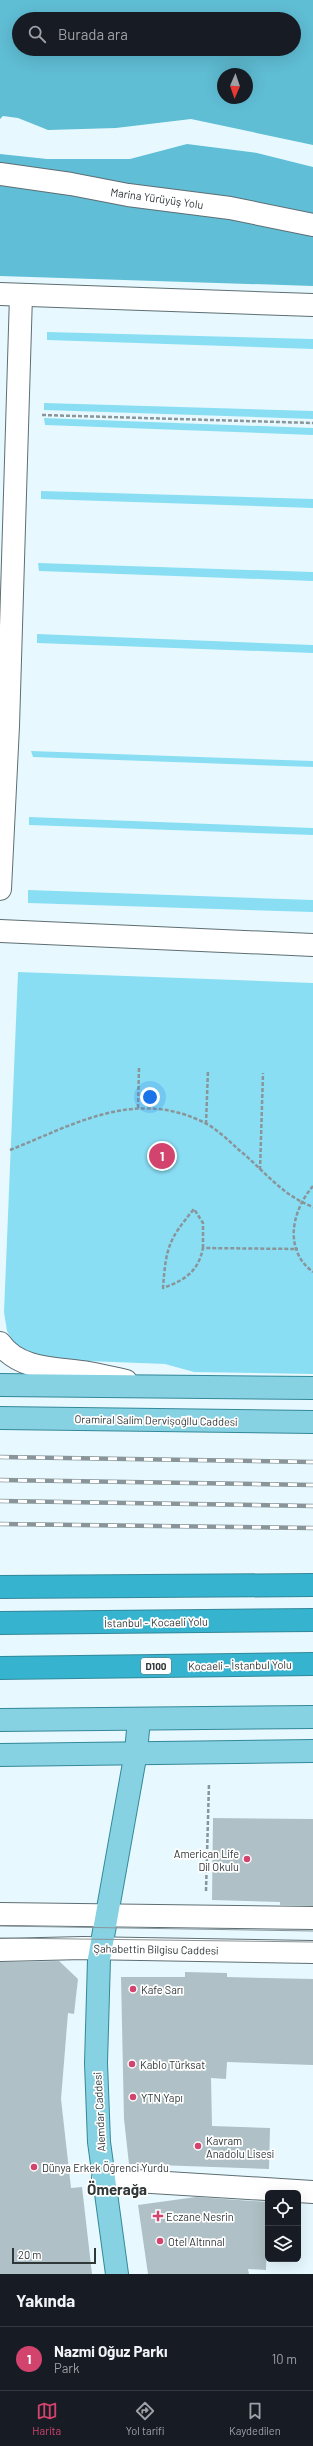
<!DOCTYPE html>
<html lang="tr">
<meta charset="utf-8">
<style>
:root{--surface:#171b24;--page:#20242c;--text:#f1f3f6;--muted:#9ea1a6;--line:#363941;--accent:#d2446e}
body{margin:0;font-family:Barlow,sans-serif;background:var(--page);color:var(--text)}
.controls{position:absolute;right:12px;bottom:12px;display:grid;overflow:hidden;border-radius:6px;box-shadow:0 4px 16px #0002}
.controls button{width:36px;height:36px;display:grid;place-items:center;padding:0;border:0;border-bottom:1px solid var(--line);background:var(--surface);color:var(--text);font:20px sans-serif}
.compass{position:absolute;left:217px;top:68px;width:36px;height:36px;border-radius:50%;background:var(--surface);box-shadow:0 4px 16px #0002;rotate:182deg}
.scale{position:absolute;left:12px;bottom:10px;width:84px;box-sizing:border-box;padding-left:4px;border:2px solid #303739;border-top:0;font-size:11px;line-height:14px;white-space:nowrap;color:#303739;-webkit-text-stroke:3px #fff;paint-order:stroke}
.you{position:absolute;left:150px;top:1097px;width:14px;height:14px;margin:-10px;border:3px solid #fff;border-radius:50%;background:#1a73e8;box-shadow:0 0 0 6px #1a73e833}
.badge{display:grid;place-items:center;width:26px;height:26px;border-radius:50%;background:var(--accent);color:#fff;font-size:13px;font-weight:700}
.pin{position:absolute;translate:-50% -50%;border:2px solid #fff;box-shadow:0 1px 4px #0006}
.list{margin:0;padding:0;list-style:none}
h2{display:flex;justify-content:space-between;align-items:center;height:52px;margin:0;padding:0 16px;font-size:17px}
h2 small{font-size:13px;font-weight:400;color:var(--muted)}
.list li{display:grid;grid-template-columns:26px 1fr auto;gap:12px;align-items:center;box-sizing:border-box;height:64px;padding:0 16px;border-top:1px solid var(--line)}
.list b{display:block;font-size:15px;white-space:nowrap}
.list p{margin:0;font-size:13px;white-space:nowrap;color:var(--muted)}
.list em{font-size:13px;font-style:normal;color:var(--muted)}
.icon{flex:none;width:22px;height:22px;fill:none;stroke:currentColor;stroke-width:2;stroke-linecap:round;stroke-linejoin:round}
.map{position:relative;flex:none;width:313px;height:2274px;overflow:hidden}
.search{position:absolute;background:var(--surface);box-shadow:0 4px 16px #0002;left:12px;right:12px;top:12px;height:44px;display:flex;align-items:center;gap:10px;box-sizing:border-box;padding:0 14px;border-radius:22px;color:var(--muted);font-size:15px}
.sheet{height:116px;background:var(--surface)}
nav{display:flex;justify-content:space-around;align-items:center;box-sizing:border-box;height:56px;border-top:1px solid var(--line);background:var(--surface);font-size:11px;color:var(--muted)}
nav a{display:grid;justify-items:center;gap:2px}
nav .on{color:var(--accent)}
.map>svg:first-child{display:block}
.green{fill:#8adef4}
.forest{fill:#60bed6}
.water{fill:#5fbdd4;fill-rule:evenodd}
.building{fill:#afc1c6}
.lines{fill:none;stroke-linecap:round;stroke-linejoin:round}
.minor-casing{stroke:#5e6e73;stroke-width:24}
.major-casing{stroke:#33889a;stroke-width:24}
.highway-casing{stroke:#33889a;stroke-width:24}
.path{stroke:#899599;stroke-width:2.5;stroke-dasharray:4 2;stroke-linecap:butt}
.minor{stroke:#fff;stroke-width:22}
.major{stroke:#86d1e2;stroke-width:22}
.highway{stroke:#35b3cf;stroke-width:22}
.tram{stroke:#899599;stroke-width:1}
.rail-casing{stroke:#899599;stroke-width:4.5}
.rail{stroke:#fff;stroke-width:3;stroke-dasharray:9;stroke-linecap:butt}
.poi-dot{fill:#d2446e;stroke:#fff;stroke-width:1.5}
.labels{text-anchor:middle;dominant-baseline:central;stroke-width:3.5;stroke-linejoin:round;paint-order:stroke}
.shield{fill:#fff;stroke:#6e7374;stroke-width:1}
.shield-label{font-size:10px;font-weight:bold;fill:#303739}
.street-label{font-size:11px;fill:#303739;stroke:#fff}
.poi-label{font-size:11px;fill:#303739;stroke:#fff;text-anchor:start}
.district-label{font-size:15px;font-weight:bold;fill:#303739;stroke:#fff}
</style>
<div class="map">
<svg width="313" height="2274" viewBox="0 0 313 2274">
<rect width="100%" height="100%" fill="#e7f9ff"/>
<!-- green -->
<g class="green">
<polygon points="47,332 313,339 313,349 47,340"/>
<polygon points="44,403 313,411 313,419 44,410"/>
<polygon points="44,418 313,428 313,435 45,425"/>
<polygon points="41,491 313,499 313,508 41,499"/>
<polygon points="38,563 313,572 313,581 39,571"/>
<polygon points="37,634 313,645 313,653 37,643"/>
<polygon points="31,751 313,761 313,767 33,757"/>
<polygon points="29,817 313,828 313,835 29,825"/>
<polygon points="28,890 313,900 313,912 28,903"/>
<polygon points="18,972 313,983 313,1374 194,1372 165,1364 62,1360 34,1356 15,1345 7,1331 4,1312"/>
</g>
<!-- forest -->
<polygon class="forest" points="187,144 257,153 313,167 313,286 0,276 0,154 47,159 130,159"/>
<!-- water -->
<path class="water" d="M0,0h313v145l-122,-26 -75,9 -68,2 -30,-12 -15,-2 -3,3zM19,19h275v30h-275zM223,74h24v24h-24z"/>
<!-- building -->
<g class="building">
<polygon points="213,1818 313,1819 313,1906 280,1905 280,1902 212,1900"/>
<polygon points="59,1961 78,1979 74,2014 68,2013 61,2099 71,2188 82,2187 92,2274 0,2274 0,1962"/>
<polygon points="185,1972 227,1973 227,1977 313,1979 313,2065 227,2062 226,2079 211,2078 212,2126 270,2128 269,2169 129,2164 124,2119 121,1977 185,1977"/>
<polygon points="196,2197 268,2202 266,2270 248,2269 249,2274 148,2274 138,2205"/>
</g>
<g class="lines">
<defs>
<g id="minor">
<polyline points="0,174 71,184 128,195 230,208 313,225"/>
<polyline points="0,294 313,305"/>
<polyline points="0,889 8,726 21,295"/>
<polyline points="0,931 313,945"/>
<path d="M0,1343c19,28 59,25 89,30 12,2 24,5 37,8"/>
<polyline points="0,1914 313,1918"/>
<polyline points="0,1950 83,1948 313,1952"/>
<polyline points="103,2179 313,2192"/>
</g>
<g id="major">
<polyline points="0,1385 313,1388"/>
<polyline points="0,1418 313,1422"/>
<polyline points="0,1720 313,1717"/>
<polyline points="0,1755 313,1751"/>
<polyline points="117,2274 99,2142 96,2063 99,1959 136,1752 139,1719"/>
</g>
<g id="highway">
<polyline points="0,1587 313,1585"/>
<polyline points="0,1623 313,1620"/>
<polyline points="0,1668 313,1664"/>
</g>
</defs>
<!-- minor casing -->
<use href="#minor" class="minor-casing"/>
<!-- major casing -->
<use href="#major" class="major-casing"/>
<!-- highway casing -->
<use href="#highway" class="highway-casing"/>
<!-- path -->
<g class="path">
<polyline points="42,415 313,423"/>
<polyline points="138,1108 139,1068"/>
<polyline points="206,1124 208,1070"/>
<path d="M10,1150c63,-25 123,-61 191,-29 14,6 27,19 38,29 26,21 41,44 74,57"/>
<polyline points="260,1170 263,1073"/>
<path d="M313,1186c-21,24 -30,64 0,86"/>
<path d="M203,1248v-25l-9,-14c-26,31 -28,39 -31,79 22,-8 35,-16 40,-40l95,1"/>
<polyline points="206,1891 209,1783"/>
</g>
<!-- minor -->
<use href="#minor" class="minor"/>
<!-- major -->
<use href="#major" class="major"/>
<!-- highway -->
<use href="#highway" class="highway"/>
<!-- tram -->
<g class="tram">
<polyline points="0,1926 313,1931"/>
<polyline points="0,1938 313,1942"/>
</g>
<defs>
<g id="rail">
<polyline points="0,1457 313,1462"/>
<polyline points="0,1480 313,1485"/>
<polyline points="0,1501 313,1506"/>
<polyline points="0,1524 313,1528"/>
</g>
</defs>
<!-- rail casing -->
<use href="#rail" class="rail-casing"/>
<!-- rail -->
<use href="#rail" class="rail"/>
</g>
<!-- markers -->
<g class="poi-dot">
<circle cx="247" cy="1859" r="4"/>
<circle cx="133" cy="1989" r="4"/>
<circle cx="132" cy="2064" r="4"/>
<circle cx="133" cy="2097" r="4"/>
<circle cx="198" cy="2146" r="4"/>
<circle cx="34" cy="2167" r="4"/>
<path d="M156 2210h4v4h4v4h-4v4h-4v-4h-4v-4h4z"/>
<circle cx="160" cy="2241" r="4"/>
</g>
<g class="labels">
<!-- shield labels -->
<rect class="shield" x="141" y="1658" width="30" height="16" rx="3"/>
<g class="shield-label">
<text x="156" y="1666">D100</text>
</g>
<!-- street labels -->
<g class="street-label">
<text transform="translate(157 198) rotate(8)">Marina Yürüyüş Yolu</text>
<text transform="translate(156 1420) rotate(1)">Oramiral Salim Dervişoğllu Caddesi</text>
<text transform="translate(156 1622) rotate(-1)">İstanbul - Kocaeli Yolu</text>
<text transform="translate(240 1665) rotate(-1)">Kocaeli - İstanbul Yolu</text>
<text transform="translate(156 1949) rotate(1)">Şahabettin Bilgisu Caddesi</text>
<text transform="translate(99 2112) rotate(-93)">Alemdar Caddesi</text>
</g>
<!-- poi labels -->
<g class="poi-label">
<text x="239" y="1853" text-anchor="end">American Life<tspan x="239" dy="13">Dil Okulu</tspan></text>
<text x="141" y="1989">Kafe Sarı</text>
<text x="140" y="2064">Kablo Türksat</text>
<text x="141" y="2097">YTN Yapı</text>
<text x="206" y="2140">Kavram<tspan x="206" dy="13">Anadolu Lisesi</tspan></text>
<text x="42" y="2167">Dünya Erkek Öğrenci Yurdu</text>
<text x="166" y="2216">Eczane Nesrin</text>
<text x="168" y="2241">Otel Altınnal</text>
</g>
<!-- district labels -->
<g class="district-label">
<text x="117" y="2189">Ömerağa</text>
</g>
</g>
</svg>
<div class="controls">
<button><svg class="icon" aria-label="locate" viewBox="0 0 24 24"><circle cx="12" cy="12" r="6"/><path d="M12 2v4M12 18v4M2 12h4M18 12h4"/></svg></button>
<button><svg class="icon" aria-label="layers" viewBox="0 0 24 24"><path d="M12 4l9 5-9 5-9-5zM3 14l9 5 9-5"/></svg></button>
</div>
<svg class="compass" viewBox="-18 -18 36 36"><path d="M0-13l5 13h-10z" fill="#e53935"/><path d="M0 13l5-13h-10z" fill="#9ea1a6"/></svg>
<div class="scale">20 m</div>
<div class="you"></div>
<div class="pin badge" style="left:162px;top:1156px">1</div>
<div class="search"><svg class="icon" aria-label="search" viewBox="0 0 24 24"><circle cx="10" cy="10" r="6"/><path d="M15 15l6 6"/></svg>Burada ara</div>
</div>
<section class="sheet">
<h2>Yakında<small></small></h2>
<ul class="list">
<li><span class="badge">1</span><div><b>Nazmi Oğuz Parkı</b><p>Park</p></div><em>10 m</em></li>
</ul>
</section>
<nav>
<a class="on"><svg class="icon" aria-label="map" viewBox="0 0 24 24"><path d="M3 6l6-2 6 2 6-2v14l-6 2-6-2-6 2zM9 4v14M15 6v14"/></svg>Harita</a>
<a><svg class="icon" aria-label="directions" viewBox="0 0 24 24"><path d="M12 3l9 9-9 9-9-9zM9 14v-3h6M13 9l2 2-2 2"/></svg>Yol tarifi</a>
<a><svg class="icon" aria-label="saved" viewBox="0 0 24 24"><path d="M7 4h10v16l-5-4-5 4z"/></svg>Kaydedilen</a>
</nav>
